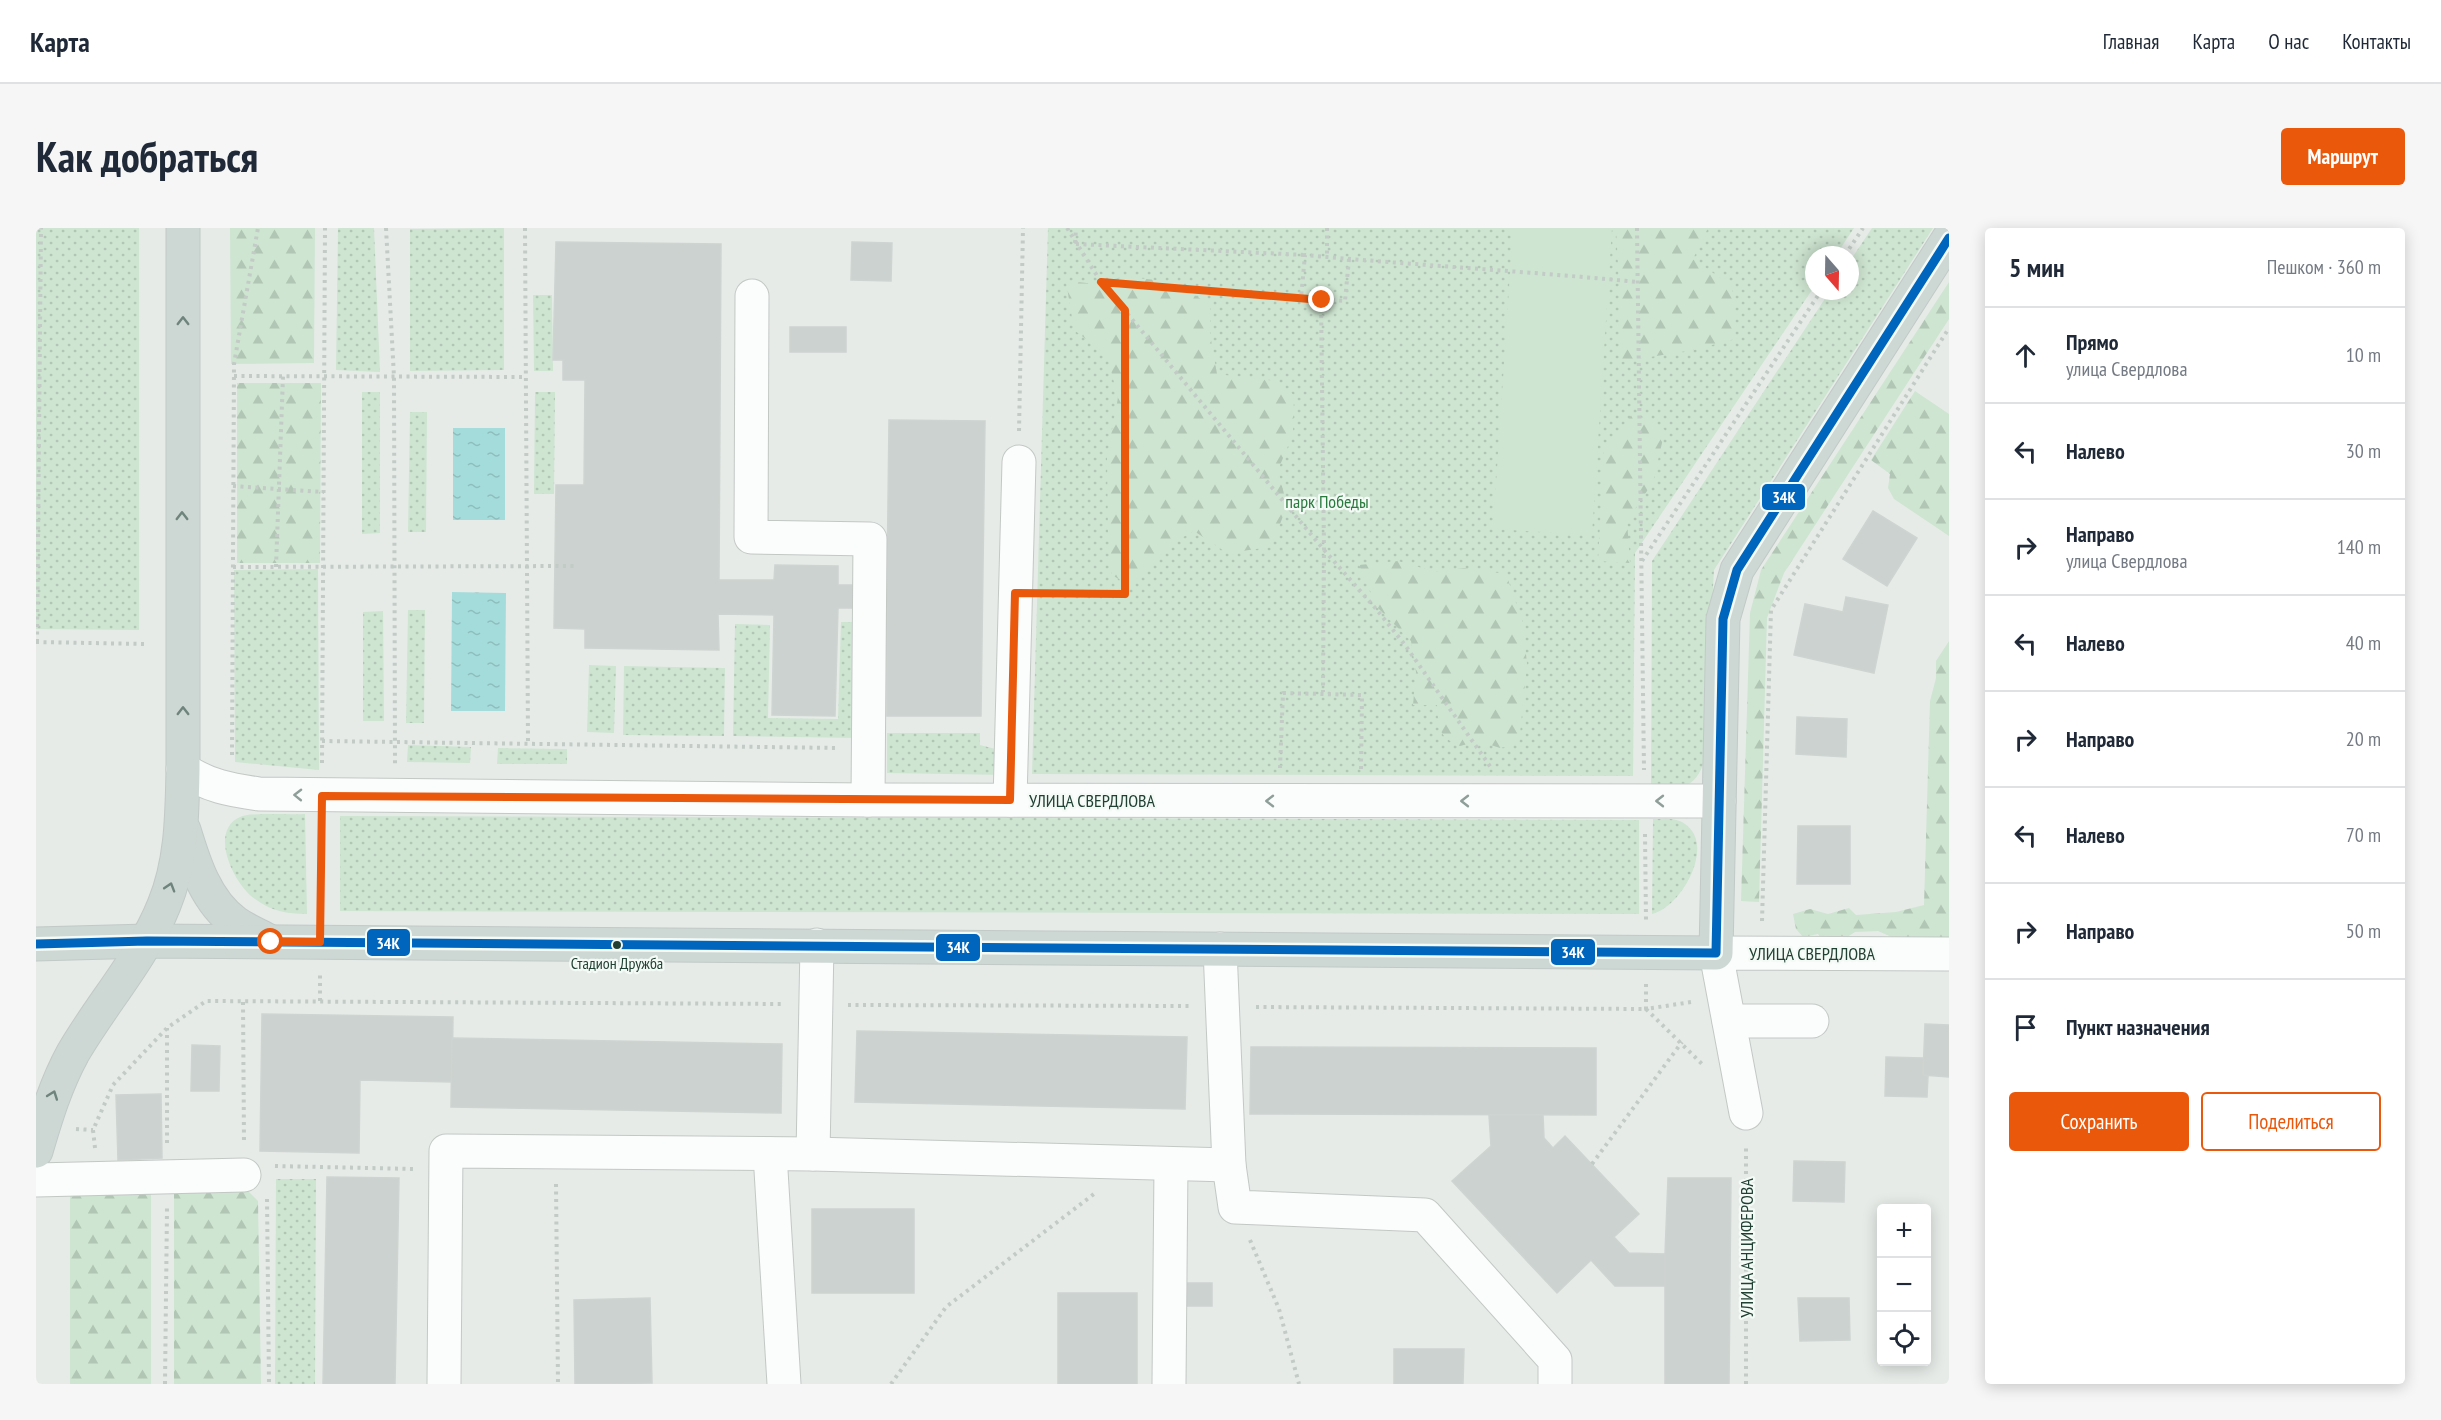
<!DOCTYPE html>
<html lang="ru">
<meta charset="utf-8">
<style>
:root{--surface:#fff;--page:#f6f6f7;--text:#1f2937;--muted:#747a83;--line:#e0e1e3;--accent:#ea580c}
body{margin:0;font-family:"PT Sans Narrow",sans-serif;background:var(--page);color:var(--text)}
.controls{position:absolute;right:18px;bottom:18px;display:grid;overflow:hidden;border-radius:6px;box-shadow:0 3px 15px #0003}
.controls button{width:54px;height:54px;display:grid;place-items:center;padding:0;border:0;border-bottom:2px solid var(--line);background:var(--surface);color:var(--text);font:30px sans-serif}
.compass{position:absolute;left:1769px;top:18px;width:54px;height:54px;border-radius:50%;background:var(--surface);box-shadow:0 3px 15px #0003;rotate:160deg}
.stop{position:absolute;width:18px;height:18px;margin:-14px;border:4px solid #ea580c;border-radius:50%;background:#fff}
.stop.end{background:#ea580c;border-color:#fff;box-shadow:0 2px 6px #0008}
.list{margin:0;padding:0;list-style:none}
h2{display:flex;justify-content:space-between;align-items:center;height:78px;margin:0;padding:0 24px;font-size:26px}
h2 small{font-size:20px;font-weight:400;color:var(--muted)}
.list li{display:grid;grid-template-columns:39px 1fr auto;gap:18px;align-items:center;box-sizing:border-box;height:96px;padding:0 24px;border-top:2px solid var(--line)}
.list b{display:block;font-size:22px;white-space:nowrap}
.list p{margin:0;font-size:20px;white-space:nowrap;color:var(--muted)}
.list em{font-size:20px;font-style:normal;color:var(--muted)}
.actions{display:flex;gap:12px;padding:18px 24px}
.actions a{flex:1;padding:14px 0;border:2px solid var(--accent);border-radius:6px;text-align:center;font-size:21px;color:var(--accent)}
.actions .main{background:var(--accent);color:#fff}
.icon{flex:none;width:33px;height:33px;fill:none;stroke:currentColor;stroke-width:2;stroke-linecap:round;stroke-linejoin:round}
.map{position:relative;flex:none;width:1913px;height:1156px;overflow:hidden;border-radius:6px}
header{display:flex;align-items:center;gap:36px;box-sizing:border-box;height:84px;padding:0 30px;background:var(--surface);border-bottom:2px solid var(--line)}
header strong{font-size:28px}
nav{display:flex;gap:33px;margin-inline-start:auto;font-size:21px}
.intro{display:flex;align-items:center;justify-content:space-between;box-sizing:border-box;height:144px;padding:0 36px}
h1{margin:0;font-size:42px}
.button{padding:15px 27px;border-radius:6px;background:var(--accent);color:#fff;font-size:21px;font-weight:700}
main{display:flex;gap:36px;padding:0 36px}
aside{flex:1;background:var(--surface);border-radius:6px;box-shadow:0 3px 15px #0003}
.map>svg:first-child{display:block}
.green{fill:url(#green-dots)}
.forest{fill:url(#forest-firs)}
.pitch{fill:#cee5d1}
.water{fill:url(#water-ripples)}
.building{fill:#ccd2cf;stroke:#ced4d1;stroke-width:1.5}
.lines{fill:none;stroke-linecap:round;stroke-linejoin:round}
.minor-casing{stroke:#c3c8c5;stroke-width:35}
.major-casing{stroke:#c1cac7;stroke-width:35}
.path{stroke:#c2cbc6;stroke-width:4;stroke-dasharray:3 4.5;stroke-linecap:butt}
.minor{stroke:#fbfcfc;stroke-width:33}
.major{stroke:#cdd7d3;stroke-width:33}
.bus-1-casing{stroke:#f4faf6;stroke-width:14}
.bus-1{stroke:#0065bd;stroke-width:9}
.oneway{stroke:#6e847c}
.oneway2{stroke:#8e9e98}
.route{stroke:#ea580c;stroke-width:8}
.bus-dot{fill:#214034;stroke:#f4faf6;stroke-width:2}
.labels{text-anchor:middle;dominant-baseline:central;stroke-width:4.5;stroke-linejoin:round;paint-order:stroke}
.bus-label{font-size:16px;fill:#214034;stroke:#f4faf6}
.park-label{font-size:18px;fill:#297a3d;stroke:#f4faf6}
.street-label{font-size:18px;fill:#214034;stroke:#f4faf6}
.line-badge{stroke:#f4faf6;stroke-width:2}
.badge-label{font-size:16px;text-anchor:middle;font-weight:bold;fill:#fff}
</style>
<header>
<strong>Карта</strong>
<nav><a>Главная</a><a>Карта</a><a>О нас</a><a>Контакты</a></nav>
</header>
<div class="intro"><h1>Как добраться</h1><a class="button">Маршрут</a></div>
<main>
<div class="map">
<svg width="1913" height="1156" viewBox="0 0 1913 1156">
<defs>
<pattern id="green-dots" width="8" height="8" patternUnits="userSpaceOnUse" patternTransform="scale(1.5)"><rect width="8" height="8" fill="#cee5d1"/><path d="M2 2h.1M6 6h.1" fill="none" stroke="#b1c6b4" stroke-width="1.8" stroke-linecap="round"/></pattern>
<pattern id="forest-firs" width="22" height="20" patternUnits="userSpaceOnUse" patternTransform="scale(1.5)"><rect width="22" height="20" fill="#cee5d1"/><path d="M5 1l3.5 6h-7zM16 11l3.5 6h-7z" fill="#b1c6b4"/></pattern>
<pattern id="water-ripples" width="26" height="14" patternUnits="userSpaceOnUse" patternTransform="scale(1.5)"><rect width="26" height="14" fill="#a4dcdb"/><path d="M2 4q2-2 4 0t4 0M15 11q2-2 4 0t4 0" fill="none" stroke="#8dbebd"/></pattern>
</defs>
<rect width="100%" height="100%" fill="#e6ebe8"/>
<!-- green -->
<g class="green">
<polygon points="0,0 103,0 103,402 0,401"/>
<polygon points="302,0 338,0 344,144 300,142"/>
<polygon points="468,0 468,142 374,143 374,1"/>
<polygon points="1012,0 1818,0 1800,27 1778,27 1778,59 1599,325 1597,548 996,546"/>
<path d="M1836,0h61l-219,342 -11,195c-11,27 -26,23 -52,24l1,-228 178,-270h20v-30z"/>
<polygon points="497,67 516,67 517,143 498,143"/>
<polygon points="326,164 344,164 344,305 326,306"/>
<polygon points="499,164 519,164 518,266 498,266"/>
<polygon points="374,184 391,184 390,304 372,304"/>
<polygon points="282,341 283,542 199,534 198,342"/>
<polygon points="372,382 389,382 388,495 370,495"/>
<polygon points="347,383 348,493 327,493 327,384"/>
<polygon points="805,394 825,394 823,510 697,508 699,396 734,397 732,490 802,491"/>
<polygon points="553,437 580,438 578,505 551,504"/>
<polygon points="588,438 689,440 688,508 587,507"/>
<polygon points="851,505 944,505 944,517 971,524 971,547 851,545"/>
<polygon points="372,517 435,519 434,535 371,534"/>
<polygon points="462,520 531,521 531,536 461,536"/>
<path d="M269,586l2,100c-20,0 -36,-3 -52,-15 -21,-14 -47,-68 -15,-82 10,-5 52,-2 65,-3z"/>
<polygon points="304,588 1603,592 1603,686 304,683"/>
<path d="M1617,591c10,0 23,-2 32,5 31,21 -3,83 -33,90z"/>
<polygon points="240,951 280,951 279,1156 239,1156"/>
</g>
<!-- forest -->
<g class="forest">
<polygon points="194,0 279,0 278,135 195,136"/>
<polygon points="1580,0 1672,0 1657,31 1696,58 1699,111 1657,122 1584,134 1585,94"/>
<polygon points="1092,49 1138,54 1174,77 1174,106 1181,146 1240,153 1258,167 1257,206 1242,242 1251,278 1235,319 1191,325 1158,303 1133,317 1096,359 1076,347 1072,304 1071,228 1082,170 1071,127 1038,102 1030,53 1051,55"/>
<polygon points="1913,54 1913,91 1748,345 1731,390 1723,674 1705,673 1714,385 1725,342"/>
<polygon points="201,155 285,155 284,335 201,335"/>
<polygon points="1879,163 1913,186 1913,308 1858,271 1852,260 1854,246 1835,232"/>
<polygon points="1597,185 1629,202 1617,254 1591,293 1594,335 1562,333 1568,222"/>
<path d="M1362,333l38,11 28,-4 42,6 16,46 5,43 -8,81 -19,4 -21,-7 -19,5c-23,-10 -21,-18 -23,-41h-24l3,-33 -5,-31 -34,-34 -18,-42z"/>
<polygon points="1913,413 1913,719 1878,719 1842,703 1819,704 1805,713 1790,718 1782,706 1767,709 1760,701 1757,686 1774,681 1792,686 1813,680 1820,687 1860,684 1888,677 1894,473 1900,450 1900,433"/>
<polygon points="202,953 222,973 225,1156 138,1156 138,954"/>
<rect x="34" y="961" width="81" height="195"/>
</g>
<!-- pitch -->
<polygon class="pitch" points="1477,0 1576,0 1556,307 1457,301"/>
<!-- water -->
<g class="water">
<rect x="417" y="200" width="52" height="92"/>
<polygon points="416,364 470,365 469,483 415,483"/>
</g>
<!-- building -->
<g class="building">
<polygon points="520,14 685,16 683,352 738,352 739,337 802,338 802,357 851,357 853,192 949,193 945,488 851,488 851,380 802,380 799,488 736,487 738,387 682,386 683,422 549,420 549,401 518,400 520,257 548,257 549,152 527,152 527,132 517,132"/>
<polygon points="816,14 856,15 855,53 815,52"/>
<rect x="754" y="99" width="56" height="25"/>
<polygon points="1837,283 1881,310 1851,358 1807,331"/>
<polygon points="1810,369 1852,377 1838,445 1758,427 1769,376 1807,384"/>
<polygon points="1761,489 1811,491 1810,529 1760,526"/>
<polygon points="1762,598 1814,598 1814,656 1761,656"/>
<polygon points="226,786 417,789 416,854 324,852 323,925 224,923"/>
<polygon points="1889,796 1913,797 1913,849 1887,847"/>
<polygon points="821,803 1151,809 1149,881 819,874"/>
<polygon points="416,810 746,816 745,885 415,879"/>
<polygon points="156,817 184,818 183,863 155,863"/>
<polygon points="1215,819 1560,820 1560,887 1214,886"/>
<polygon points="1850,829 1887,830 1887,847 1892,848 1891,869 1849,868"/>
<polygon points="125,866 126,930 82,932 80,867"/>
<polygon points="1453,887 1507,887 1508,910 1517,920 1529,908 1603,986 1578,1009 1593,1025 1629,1026 1629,1058 1579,1058 1555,1032 1521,1065 1416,953 1455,918"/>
<polygon points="1758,933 1809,934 1808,974 1757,973"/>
<polygon points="291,949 363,950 359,1156 287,1156"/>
<polygon points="1632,950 1695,950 1693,1156 1629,1156 1629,1026"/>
<rect x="776" y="981" width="102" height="84"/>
<polygon points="1146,1055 1176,1055 1176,1078 1147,1078"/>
<rect x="1022" y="1065" width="79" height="91"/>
<polygon points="614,1070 616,1155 539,1156 538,1072"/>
<polygon points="1762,1070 1813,1070 1814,1112 1764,1113"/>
<polygon points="1358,1121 1428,1121 1427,1156 1358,1156"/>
</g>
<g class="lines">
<defs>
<g id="minor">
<polyline points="716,68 715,309 834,311 832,572"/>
<path d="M147,541c24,17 48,21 76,25l609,6 851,1"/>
<polyline points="974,572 983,234"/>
<polyline points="1184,721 1193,937 1199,979 1389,987 1519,1132 1519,1156"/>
<polyline points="1693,793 1776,793"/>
<polyline points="1710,885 1680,725 1913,726"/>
<polyline points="734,926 748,1156"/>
<polyline points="777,926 781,717"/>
<polyline points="0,952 208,947"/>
<polyline points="408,1156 410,923 777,926 1193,937"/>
<polyline points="1133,1156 1135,937"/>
</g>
<g id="major">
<path d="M148,602c10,33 22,72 52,93 10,7 22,12 33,18"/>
<polyline points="0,716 111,713 1680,725 1687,391 1701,342 1913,10"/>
<path d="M0,923c10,-34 20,-67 37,-98 29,-50 70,-95 91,-148 18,-43 18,-91 19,-136v-541"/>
</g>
</defs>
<!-- minor casing -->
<use href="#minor" class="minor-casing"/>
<!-- major casing -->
<use href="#major" class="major-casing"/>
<!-- path -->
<g class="path">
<polyline points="350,0 358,149 359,536"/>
<polyline points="489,0 492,516"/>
<polyline points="1031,0 1065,54 1288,322 1341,382 1369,417 1456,541"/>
<polyline points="1291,0 1291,29"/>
<polyline points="1601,0 1608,542"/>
<polyline points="1039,15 1040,0"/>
<polyline points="1040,16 1269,27"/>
<polyline points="1809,27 1827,0"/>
<path d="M1313,31l-4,42 -44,-3 4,-43 22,2c104,9 207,15 311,25"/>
<polyline points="1066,54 1265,70"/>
<polyline points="1285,72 1288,322 1287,464"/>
<polyline points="198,148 490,149"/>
<polyline points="983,203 987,0"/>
<polyline points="197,258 288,264"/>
<polyline points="1606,333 1785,63"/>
<polyline points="197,339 542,338"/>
<polyline points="240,339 247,148"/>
<polyline points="1013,365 1089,366 1089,83"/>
<polyline points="0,414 109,416"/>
<polyline points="1,414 5,0"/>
<polyline points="286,513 802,520"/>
<polyline points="196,527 198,136 222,0"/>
<polyline points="286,535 289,0"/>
<polyline points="1244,540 1247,465 1326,467 1325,541"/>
<polyline points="1609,606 1610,692"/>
<polyline points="285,682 285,599"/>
<polyline points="1726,693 1735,382 1913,100"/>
<polyline points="1610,756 1610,781 1655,774"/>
<polyline points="284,773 284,746"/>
<polyline points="207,774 208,915"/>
<polyline points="812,777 1155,778"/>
<polyline points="1220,779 1610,781 1666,836"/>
<polyline points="40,901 57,902"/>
<polyline points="131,915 131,800"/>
<polyline points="59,920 57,902 77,857 131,800 170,773 747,776"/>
<polyline points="1556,936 1646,814"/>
<polyline points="239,938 378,941"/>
<polyline points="520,956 522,1156"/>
<polyline points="231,971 233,1156"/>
<polyline points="1214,1012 1243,1081 1263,1156"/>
<polyline points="129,1156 131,980"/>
<polyline points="855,1156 910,1079 1058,966"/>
<polyline points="1710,1156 1710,917"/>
</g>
<!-- minor -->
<use href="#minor" class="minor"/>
<!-- major -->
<use href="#major" class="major"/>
<defs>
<polyline id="bus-1" points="0,716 111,713 1680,725 1687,391 1701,342 1913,10"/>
</defs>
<!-- bus-1 casing -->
<use href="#bus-1" class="bus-1-casing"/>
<!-- bus-1 -->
<use href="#bus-1" class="bus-1"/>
</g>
<!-- one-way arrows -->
<defs><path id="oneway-chevron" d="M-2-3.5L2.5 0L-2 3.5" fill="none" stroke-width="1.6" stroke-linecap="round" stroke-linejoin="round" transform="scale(1.5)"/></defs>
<g class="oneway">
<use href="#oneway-chevron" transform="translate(147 93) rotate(-90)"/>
<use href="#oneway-chevron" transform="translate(146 288) rotate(-90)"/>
<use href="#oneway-chevron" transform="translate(147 483) rotate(-90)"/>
<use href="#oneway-chevron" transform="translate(134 659) rotate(-73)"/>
<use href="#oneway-chevron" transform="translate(17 867) rotate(-70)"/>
</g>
<g class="oneway2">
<use href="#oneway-chevron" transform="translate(262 567) rotate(-179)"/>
<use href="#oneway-chevron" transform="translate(1234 573) rotate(-180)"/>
<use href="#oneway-chevron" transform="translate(1429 573) rotate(-180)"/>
<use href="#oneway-chevron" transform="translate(1624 573) rotate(180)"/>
</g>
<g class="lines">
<!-- route -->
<polyline class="route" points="235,714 284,714 286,568 974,572 979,365 1089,366 1089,82 1065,54 1286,72"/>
</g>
<!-- markers -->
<circle class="bus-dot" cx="581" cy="717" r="5"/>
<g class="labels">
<!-- bus labels -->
<g class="bus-label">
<text x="581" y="735">Стадион Дружба</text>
</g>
<!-- park labels -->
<g class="park-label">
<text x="1291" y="273">парк Победы</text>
</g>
<!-- street labels -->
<g class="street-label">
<text x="1056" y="572">УЛИЦА СВЕРДЛОВА</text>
<text x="1776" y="725">УЛИЦА СВЕРДЛОВА</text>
<text transform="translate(1710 1020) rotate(-90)">УЛИЦА АНЦИФЕРОВА</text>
</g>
</g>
<g class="line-badge">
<rect x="1725" y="255" width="45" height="28" rx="6" fill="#0065bd"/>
<rect x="330" y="700" width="45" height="29" rx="6" fill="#0065bd"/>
<rect x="899" y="705" width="46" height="29" rx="6" fill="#0065bd"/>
<rect x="1514" y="710" width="46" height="28" rx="6" fill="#0065bd"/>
</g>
<g class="badge-label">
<text x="1748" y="275">34К</text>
<text x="352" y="721">34К</text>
<text x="922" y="725">34К</text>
<text x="1537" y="730">34К</text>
</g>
</svg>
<div class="controls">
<button>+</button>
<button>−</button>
<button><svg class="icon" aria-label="locate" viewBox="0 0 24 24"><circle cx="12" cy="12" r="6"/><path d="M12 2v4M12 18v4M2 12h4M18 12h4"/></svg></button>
</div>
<svg class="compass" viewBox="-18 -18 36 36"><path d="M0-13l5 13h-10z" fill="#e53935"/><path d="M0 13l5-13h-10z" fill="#747a83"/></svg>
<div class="stop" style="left:235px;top:714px"></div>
<div class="stop end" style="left:1286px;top:72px"></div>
</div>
<aside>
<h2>5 мин<small>Пешком · 360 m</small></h2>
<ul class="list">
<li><svg class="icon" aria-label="ahead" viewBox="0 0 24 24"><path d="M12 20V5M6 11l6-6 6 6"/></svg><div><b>Прямо</b><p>улица Свердлова</p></div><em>10 m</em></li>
<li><svg class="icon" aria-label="left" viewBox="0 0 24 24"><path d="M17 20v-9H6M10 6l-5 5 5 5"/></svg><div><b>Налево</b></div><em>30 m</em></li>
<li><svg class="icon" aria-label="right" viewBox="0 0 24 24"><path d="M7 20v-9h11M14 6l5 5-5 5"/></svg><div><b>Направо</b><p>улица Свердлова</p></div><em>140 m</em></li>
<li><svg class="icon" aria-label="left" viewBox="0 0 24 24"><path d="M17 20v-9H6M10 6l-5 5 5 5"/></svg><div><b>Налево</b></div><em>40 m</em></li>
<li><svg class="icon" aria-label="right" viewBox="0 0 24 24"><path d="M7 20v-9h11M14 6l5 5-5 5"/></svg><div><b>Направо</b></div><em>20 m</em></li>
<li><svg class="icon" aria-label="left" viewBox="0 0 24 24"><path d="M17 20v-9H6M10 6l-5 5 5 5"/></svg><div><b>Налево</b></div><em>70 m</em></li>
<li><svg class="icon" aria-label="right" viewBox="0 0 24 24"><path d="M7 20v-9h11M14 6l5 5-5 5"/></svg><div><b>Направо</b></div><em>50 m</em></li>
<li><svg class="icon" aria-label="arrive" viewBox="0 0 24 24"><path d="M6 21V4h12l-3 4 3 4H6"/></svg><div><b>Пункт назначения</b></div></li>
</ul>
<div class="actions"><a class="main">Сохранить</a><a>Поделиться</a></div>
</aside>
</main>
